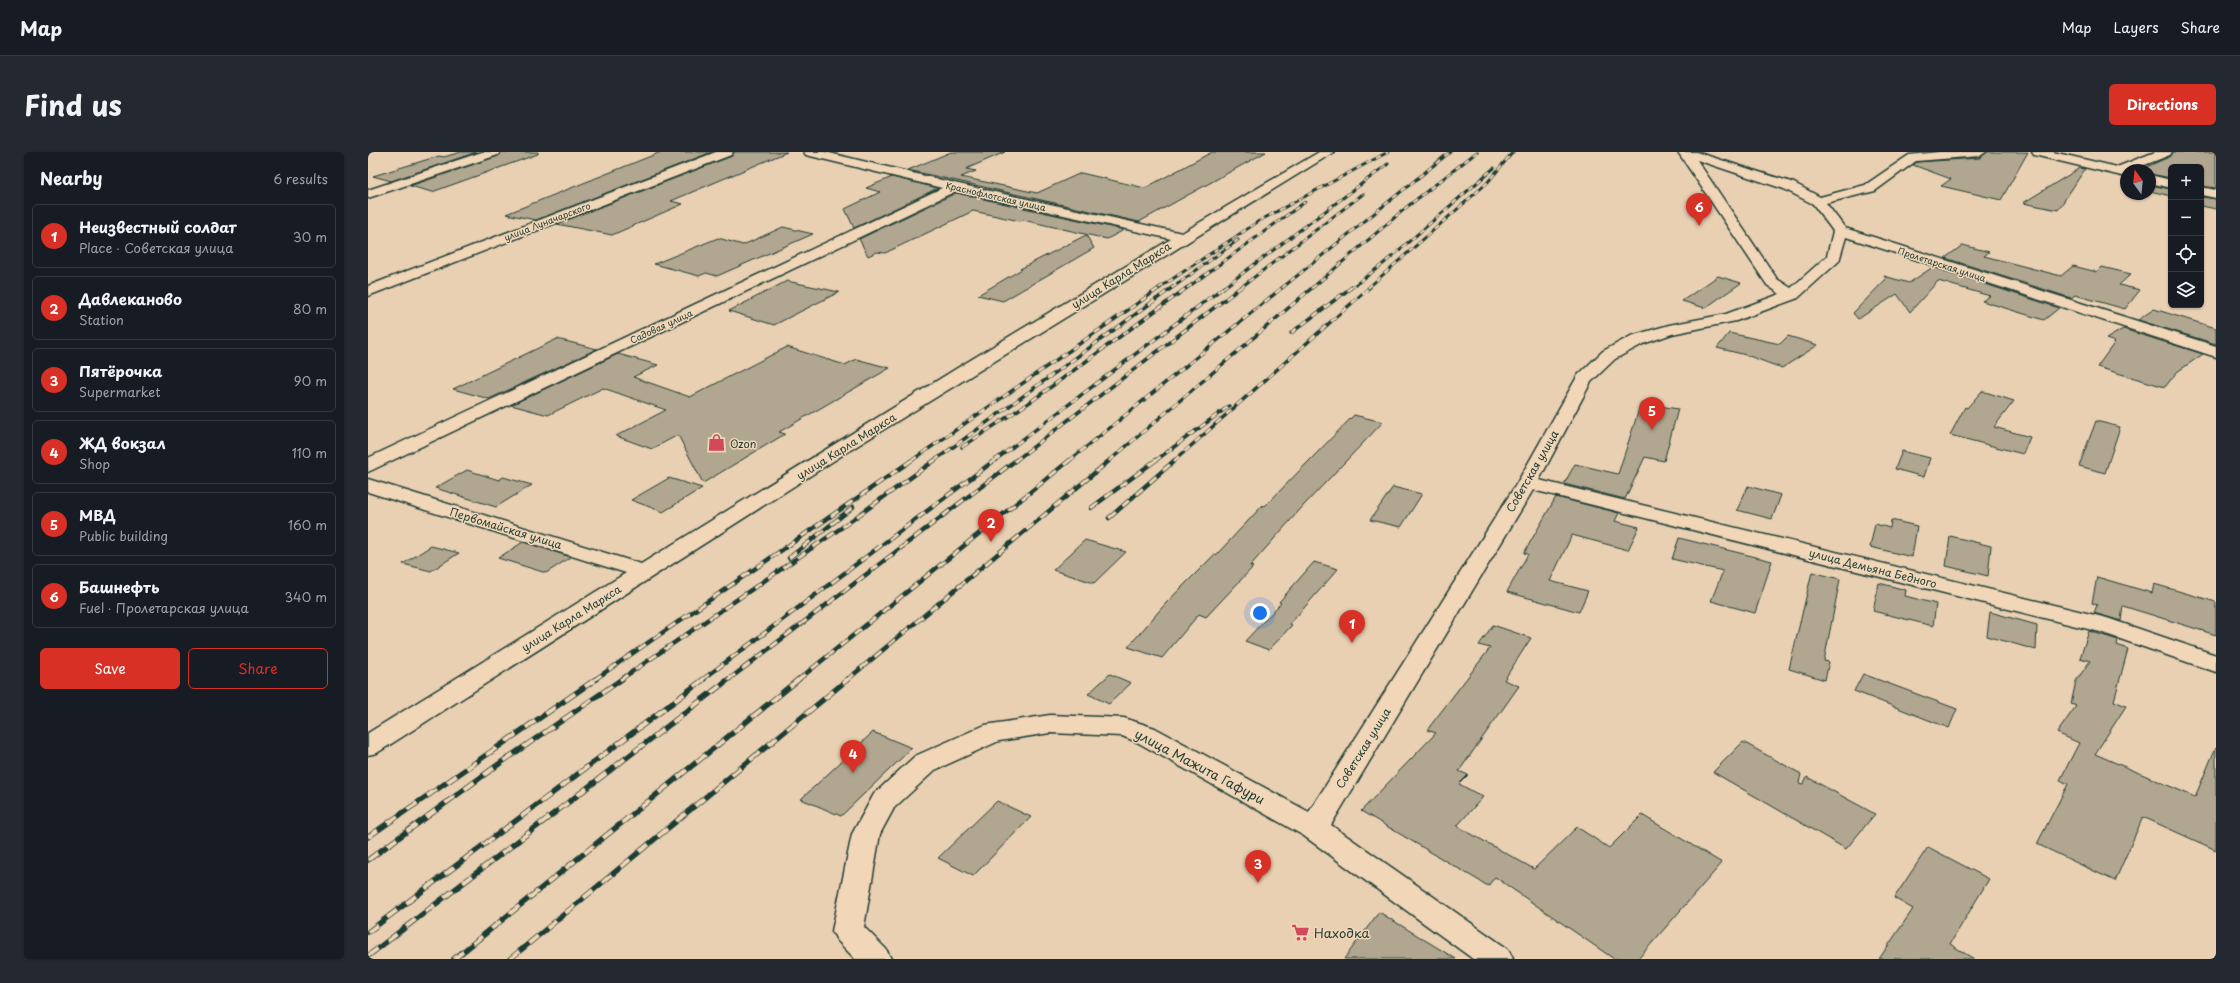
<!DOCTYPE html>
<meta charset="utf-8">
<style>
:root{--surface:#171b24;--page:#242831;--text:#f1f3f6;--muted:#9ea1a6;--line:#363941;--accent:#d93025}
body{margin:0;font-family:"Playpen Sans",sans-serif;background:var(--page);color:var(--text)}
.controls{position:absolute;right:12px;top:12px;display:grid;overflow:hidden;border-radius:6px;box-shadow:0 1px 3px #0004}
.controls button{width:36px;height:36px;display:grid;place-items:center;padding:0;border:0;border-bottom:1px solid var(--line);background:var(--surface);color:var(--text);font:20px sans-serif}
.compass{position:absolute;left:1752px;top:12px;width:36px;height:36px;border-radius:50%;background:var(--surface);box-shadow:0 1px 3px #0004;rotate:345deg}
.you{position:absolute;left:892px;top:461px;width:14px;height:14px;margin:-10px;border:3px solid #fff;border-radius:50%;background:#1a73e8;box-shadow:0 0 0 6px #1a73e833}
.badge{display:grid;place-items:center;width:26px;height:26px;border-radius:50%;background:var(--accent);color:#fff;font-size:13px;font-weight:700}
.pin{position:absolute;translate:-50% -33px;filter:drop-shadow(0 1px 2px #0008)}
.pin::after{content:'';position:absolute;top:21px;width:14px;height:12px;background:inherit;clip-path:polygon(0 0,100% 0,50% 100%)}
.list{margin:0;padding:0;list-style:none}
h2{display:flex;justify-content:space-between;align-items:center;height:52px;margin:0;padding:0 16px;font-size:17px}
h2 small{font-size:13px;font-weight:400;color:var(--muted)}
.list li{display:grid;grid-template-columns:26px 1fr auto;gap:12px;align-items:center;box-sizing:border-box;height:64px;margin:0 8px 8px;padding:0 8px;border:1px solid var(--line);border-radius:6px}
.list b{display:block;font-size:15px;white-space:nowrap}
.list p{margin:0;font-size:13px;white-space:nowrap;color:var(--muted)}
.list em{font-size:13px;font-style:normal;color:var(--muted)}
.actions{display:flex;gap:8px;padding:12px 16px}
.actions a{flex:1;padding:9px 0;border:1px solid var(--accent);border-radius:6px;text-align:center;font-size:14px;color:var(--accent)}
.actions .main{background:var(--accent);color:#fff}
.icon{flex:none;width:22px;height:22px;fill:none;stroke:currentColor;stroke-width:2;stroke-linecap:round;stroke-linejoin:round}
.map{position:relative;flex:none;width:1848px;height:807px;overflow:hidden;border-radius:6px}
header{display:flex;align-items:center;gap:24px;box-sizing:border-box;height:56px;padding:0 20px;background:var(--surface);border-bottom:1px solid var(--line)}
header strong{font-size:19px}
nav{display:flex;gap:22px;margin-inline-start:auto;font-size:14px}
.intro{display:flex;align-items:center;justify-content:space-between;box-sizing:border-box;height:96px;padding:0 24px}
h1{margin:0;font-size:28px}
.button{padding:10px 18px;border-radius:6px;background:var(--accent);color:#fff;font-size:14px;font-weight:700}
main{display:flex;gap:24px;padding:0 24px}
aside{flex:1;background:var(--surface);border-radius:6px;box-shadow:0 1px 3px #0004}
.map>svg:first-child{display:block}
.building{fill:#b1a690;stroke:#1f3d34}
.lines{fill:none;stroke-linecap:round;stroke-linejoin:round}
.minor-casing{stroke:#1f3d34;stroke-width:3}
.minor{fill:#f1d6b8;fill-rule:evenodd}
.rail-far3-casing{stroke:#1f3d34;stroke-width:3}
.rail-far2-casing{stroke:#1f3d34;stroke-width:3.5}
.rail-far1-casing{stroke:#1f3d34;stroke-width:4.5}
.rail-casing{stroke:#1f3d34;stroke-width:5.5}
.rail-far3{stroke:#f1d6b8;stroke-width:2;stroke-dasharray:5.5;stroke-linecap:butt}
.rail-far2{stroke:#f1d6b8;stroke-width:2.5;stroke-dasharray:7;stroke-linecap:butt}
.rail-far1{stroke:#f1d6b8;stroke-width:3;stroke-dasharray:9;stroke-linecap:butt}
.rail{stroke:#f1d6b8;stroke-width:4;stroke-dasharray:12;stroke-linecap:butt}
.labels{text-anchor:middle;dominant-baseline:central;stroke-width:3;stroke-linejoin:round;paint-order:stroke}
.far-street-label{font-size:9px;fill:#1f3d34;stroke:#f1d6b8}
.street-label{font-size:11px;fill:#1f3d34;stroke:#f1d6b8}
.poi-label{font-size:11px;fill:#1f3d34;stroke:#f1d6b8;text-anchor:start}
.near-street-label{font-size:13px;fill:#1f3d34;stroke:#f1d6b8}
.near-poi-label{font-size:13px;fill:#1f3d34;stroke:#f1d6b8;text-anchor:start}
</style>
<header>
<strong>Map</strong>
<nav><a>Map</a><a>Layers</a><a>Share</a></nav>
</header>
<div class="intro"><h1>Find us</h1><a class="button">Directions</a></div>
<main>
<aside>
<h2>Nearby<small>6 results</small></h2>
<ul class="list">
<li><span class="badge">1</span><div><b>Неизвестный солдат</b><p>Place · Советская улица</p></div><em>30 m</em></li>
<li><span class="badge">2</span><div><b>Давлеканово</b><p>Station</p></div><em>80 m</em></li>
<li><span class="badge">3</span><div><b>Пятёрочка</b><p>Supermarket</p></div><em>90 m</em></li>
<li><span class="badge">4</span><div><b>ЖД вокзал</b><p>Shop</p></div><em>110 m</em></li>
<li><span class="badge">5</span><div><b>МВД</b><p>Public building</p></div><em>160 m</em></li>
<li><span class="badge">6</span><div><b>Башнефть</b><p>Fuel · Пролетарская улица</p></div><em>340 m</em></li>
</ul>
<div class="actions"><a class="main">Save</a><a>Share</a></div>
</aside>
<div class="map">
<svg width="1848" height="807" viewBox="0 0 1848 807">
<rect width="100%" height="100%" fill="#e9d0b3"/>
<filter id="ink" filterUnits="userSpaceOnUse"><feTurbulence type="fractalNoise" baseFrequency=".025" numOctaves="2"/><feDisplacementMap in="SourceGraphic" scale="8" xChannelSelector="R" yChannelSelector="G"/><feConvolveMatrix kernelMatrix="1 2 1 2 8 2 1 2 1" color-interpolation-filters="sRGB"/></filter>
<g filter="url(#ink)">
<!-- building -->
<g class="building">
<polygon points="93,0 109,0 23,29 5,24 71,4 76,5"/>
<polygon points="133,0 170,0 170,2 64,40 42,34 130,4"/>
<polygon points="293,0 344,0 168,68 138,62"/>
<polygon points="366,0 419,0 303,49 315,52 244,83 189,72 364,4"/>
<polygon points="583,0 637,0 598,17 608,19 593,25 669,41 713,21 777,36 844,0 898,0 771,70 540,18"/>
<polygon points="1619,0 1660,0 1633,48 1573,34 1583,27 1545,13 1549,10 1612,6"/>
<polygon points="1805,0 1848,0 1848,36 1833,34 1833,15 1803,15 1803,26 1782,22 1782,18 1772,18 1803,4"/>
<polygon points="1712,16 1717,17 1690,58 1655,51"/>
<polygon points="524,25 570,36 486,76 477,57 512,40 498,36"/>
<polygon points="1782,33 1803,37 1803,44 1782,39"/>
<polygon points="588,41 756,78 739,87 655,68 652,69 605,59 517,101 509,100 500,104 491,87"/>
<polygon points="1833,45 1848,47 1848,57 1833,54"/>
<polygon points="415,75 445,82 349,124 338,121 331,124 286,112 350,86 375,93"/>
<polygon points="718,83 726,96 635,149 610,143 654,117 652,117"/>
<polygon points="1595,93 1621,100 1616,104 1693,124 1705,114 1729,120 1734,115 1763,122 1751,133 1772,138 1757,157 1707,143 1703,146 1577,106"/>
<polygon points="1565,115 1691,156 1676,168 1614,149 1622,144 1570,129 1542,160 1529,142 1490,167 1485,161 1518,127 1516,124 1541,131"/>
<polygon points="1350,124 1373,131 1337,156 1314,149"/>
<polygon points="419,129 471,140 406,173 361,159"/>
<polygon points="1786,157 1848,176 1848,192 1770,168"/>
<polygon points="1755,177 1835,202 1809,220 1797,235 1729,215 1747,190 1738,187"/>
<polygon points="1361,181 1412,192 1420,184 1450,193 1414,216 1378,203 1349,196"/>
<polygon points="189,187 229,197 121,247 85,237"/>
<polygon points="419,195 477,213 488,207 522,216 411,280 417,282 335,331 310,283 284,297 248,284 298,258 235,236 180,263 143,253 250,202 290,213 265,225 322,245"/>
<polygon points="1614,239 1646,249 1626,275 1662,285 1655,302 1582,283 1597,255 1599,256"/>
<polygon points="1273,251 1310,257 1296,309 1277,305 1257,347 1196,332 1207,312 1250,322"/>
<polygon points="986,263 1015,270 937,352 882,414 885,415 838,465 831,462 794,506 760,495 798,451 846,403 848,403 895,353 897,354"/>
<polygon points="1728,269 1752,275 1737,321 1711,314"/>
<polygon points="1534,299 1562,306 1556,325 1527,317"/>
<polygon points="99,318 131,328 135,325 164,333 128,355 67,336"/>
<polygon points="301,326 334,336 295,360 263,348"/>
<polygon points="1380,334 1413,343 1404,367 1369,358"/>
<polygon points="1025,335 1054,342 1033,375 1002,368"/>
<polygon points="1188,345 1251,361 1247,369 1271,375 1260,398 1204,383 1182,429 1220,439 1211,460 1139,440 1160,402 1156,401"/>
<polygon points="1523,368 1549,374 1544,405 1502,395 1507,372 1522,376"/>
<polygon points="1582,384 1623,394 1620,424 1578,414"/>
<polygon points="1311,386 1404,409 1387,461 1343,449 1355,419 1304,407"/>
<polygon points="717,388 758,400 726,431 685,418"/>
<polygon points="155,390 203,405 178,421 130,406"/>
<polygon points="63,394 91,401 63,419 35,412"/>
<polygon points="946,410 970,417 922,472 924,473 901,498 877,489 913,451 911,450"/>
<polygon points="1444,420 1472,427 1456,509 1461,510 1457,528 1421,517"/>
<polygon points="1729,425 1784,441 1786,432 1848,450 1848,483 1755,454 1753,469 1726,461 1729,453 1724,451"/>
<polygon points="1511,431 1538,438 1537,444 1568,452 1565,474 1505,459"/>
<polygon points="1622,460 1669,473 1668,498 1619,484"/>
<polygon points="1125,473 1163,486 1136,528 1151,534 1091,619 1100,623 1091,632 1115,645 1089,674 1166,717 1209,675 1241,696 1274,663 1354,711 1270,807 1246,807 1127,725 1120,734 993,659 1068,581 1059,578 1122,496 1111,493"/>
<polygon points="1721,479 1750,488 1749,493 1760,497 1746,549 1758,554 1727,602 1827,645 1848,595 1848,698 1775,665 1747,729 1669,692 1700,632 1692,628 1711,591 1689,581 1708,554 1703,552 1708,529 1722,509 1712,506"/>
<polygon points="742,522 763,531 741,552 720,542"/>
<polygon points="1495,522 1589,557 1581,576 1486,539"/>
<polygon points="505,580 544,596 473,664 433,647"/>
<polygon points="1375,590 1433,622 1431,631 1435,632 1439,625 1507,662 1478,697 1345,620"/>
<polygon points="629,649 663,665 605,724 570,706"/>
<polygon points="1560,695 1621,727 1582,792 1606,807 1511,807 1545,757 1526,746"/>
<polygon points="1011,760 1088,807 976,807"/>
</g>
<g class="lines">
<defs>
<g id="minor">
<polygon points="114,0 132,0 130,3 0,46 0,38"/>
<polygon points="348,0 365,0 363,3 0,144 0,134"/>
<polygon points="436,0 457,0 586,31 814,81 951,0 966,0 484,297 9,601 0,603 0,581 258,421 0,340 0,327 273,412 591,215 803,87 588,39 0,320 0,306 574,36 438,3"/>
<path d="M1310,0h18l98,31 26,14 45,-12 44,-30 30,-3h47l-6,4 -64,5 -41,30 -49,12 19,25 371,118v11l-370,-120 -7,24 -41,37 -62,23 -64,13 -29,10 -28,15 -24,23 -52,98 568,138 109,37v17l-116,-40 -567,-142 -202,335 177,124 5,10h-40l-169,-123 -167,-94 -15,-6 -72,-3 -51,8 -64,29 -41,38 -14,26 -16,93 22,22 5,10h-36l-18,-19 -5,-9 20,-97 22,-40 41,-38 70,-31 65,-10 74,3 31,10 154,84 208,-329 61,-108 25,-24 28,-15 38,-11 57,-11 54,-20 -13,-9zM1329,8l87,29 29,15 20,27 -6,25 -36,32 -14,-9z"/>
<polygon points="1664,0 1685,0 1749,15 1787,0 1804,0 1802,3 1764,18 1758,18 1758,25 1666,3"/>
<polygon points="1782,23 1803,28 1803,36 1782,31"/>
<polygon points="1833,35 1848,38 1848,46 1833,43"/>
</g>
</defs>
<!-- minor casing -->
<use href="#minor" class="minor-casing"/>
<!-- minor -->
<use href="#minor" class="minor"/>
<defs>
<g id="rail-far3">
<polyline points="791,136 891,69 1020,0"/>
<polyline points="804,136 870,88"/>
<polyline points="819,136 937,50"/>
<polyline points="855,136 1020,12"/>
<polyline points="872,136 995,42"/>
<polyline points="914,136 1082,0"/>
<polyline points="944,136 1040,54 1109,0"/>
<polyline points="983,136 1015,112 1126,16"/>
<polyline points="1000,136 1119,31 1145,0"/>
</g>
<g id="rail-far2">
<polyline points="923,181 984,135"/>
<polyline points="594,295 665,248 820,135"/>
<polyline points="543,309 793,135"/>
<polyline points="566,309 805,135"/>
<polyline points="626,309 856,135"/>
<polyline points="647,309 873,135"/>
<polyline points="701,309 915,135"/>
<polyline points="741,309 945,135"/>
<polyline points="787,309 861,254"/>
<polyline points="806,309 1002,135"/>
</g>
<g id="rail-far1">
<polyline points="723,356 788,308"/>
<polyline points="741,366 807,308"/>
<polyline points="421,406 485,355"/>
<polyline points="226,528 544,308"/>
<polyline points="252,528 473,376 567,308"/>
<polyline points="334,528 627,308"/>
<polyline points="360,528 648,308"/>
<polyline points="430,528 702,308"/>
<polyline points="479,528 742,308"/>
</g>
<g id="rail">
<polyline points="0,685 228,527"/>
<polyline points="0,708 131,612 254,527"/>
<polyline points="0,780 336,527"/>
<polyline points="0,804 361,527"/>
<polyline points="86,807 431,527"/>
<polyline points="142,807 480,527"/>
</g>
</defs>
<!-- rail-far3 casing -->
<use href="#rail-far3" class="rail-far3-casing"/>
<!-- rail-far2 casing -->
<use href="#rail-far2" class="rail-far2-casing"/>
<!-- rail-far1 casing -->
<use href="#rail-far1" class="rail-far1-casing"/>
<!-- rail casing -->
<use href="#rail" class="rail-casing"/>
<!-- rail-far3 -->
<use href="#rail-far3" class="rail-far3"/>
<!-- rail-far2 -->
<use href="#rail-far2" class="rail-far2"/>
<!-- rail-far1 -->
<use href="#rail-far1" class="rail-far1"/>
<!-- rail -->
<use href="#rail" class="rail"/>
</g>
</g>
<!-- icons -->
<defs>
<symbol id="shop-bare" viewBox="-9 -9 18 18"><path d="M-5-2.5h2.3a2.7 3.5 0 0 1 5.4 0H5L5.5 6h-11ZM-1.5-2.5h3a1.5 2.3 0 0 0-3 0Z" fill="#d1495b" stroke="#f1d6b8" stroke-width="2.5" paint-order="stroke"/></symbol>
<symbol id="supermarket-bare" viewBox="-9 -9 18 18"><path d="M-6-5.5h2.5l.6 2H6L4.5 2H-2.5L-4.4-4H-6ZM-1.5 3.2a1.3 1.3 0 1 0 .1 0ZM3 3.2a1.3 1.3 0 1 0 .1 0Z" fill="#d1495b" stroke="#f1d6b8" stroke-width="2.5" paint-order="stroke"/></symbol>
</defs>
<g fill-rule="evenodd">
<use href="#shop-bare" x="336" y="278" width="25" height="25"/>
<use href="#supermarket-bare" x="920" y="768" width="25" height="25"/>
</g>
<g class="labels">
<!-- far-street labels -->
<g class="far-street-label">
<text transform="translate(628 44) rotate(13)">Краснофлотская улица</text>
<text transform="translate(179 69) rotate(-21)">улица Луначарского</text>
<text transform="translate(1574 112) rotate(18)">Пролетарская улица</text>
<text transform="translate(293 174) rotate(-25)">Садовая улица</text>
</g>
<!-- street labels -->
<g class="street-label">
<text transform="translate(753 123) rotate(-32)">улица Карла Маркса</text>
<text transform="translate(478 294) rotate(-32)">улица Карла Маркса</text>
<text transform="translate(1164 319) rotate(-60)">Советская улица</text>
<text transform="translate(138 376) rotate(17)">Первомайская улица</text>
<text transform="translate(1505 416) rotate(14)">улица Демьяна Бедного</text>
<text transform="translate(203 466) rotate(-32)">улица Карла Маркса</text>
<text transform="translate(995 596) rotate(-58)">Советская улица</text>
</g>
<!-- poi labels -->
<g class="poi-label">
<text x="362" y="291">Ozon</text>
</g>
<!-- near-street labels -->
<g class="near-street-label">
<text transform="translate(832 614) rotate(28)">улица Мажита Гафури</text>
</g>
<!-- near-poi labels -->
<g class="near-poi-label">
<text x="946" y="780">Находка</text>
</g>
</g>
</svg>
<div class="controls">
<button>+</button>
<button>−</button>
<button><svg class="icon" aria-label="locate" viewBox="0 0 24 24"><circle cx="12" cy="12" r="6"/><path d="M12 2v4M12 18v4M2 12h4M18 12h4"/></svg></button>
<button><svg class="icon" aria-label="layers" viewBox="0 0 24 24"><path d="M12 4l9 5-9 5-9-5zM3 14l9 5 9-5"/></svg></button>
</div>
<svg class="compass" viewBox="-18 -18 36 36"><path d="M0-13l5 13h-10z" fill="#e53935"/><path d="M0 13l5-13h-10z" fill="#9ea1a6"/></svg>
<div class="you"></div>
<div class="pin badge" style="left:984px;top:491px">1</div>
<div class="pin badge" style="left:623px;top:390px">2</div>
<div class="pin badge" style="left:890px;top:731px">3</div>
<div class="pin badge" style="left:485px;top:621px">4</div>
<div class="pin badge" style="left:1284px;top:278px">5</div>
<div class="pin badge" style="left:1331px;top:74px">6</div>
</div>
</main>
